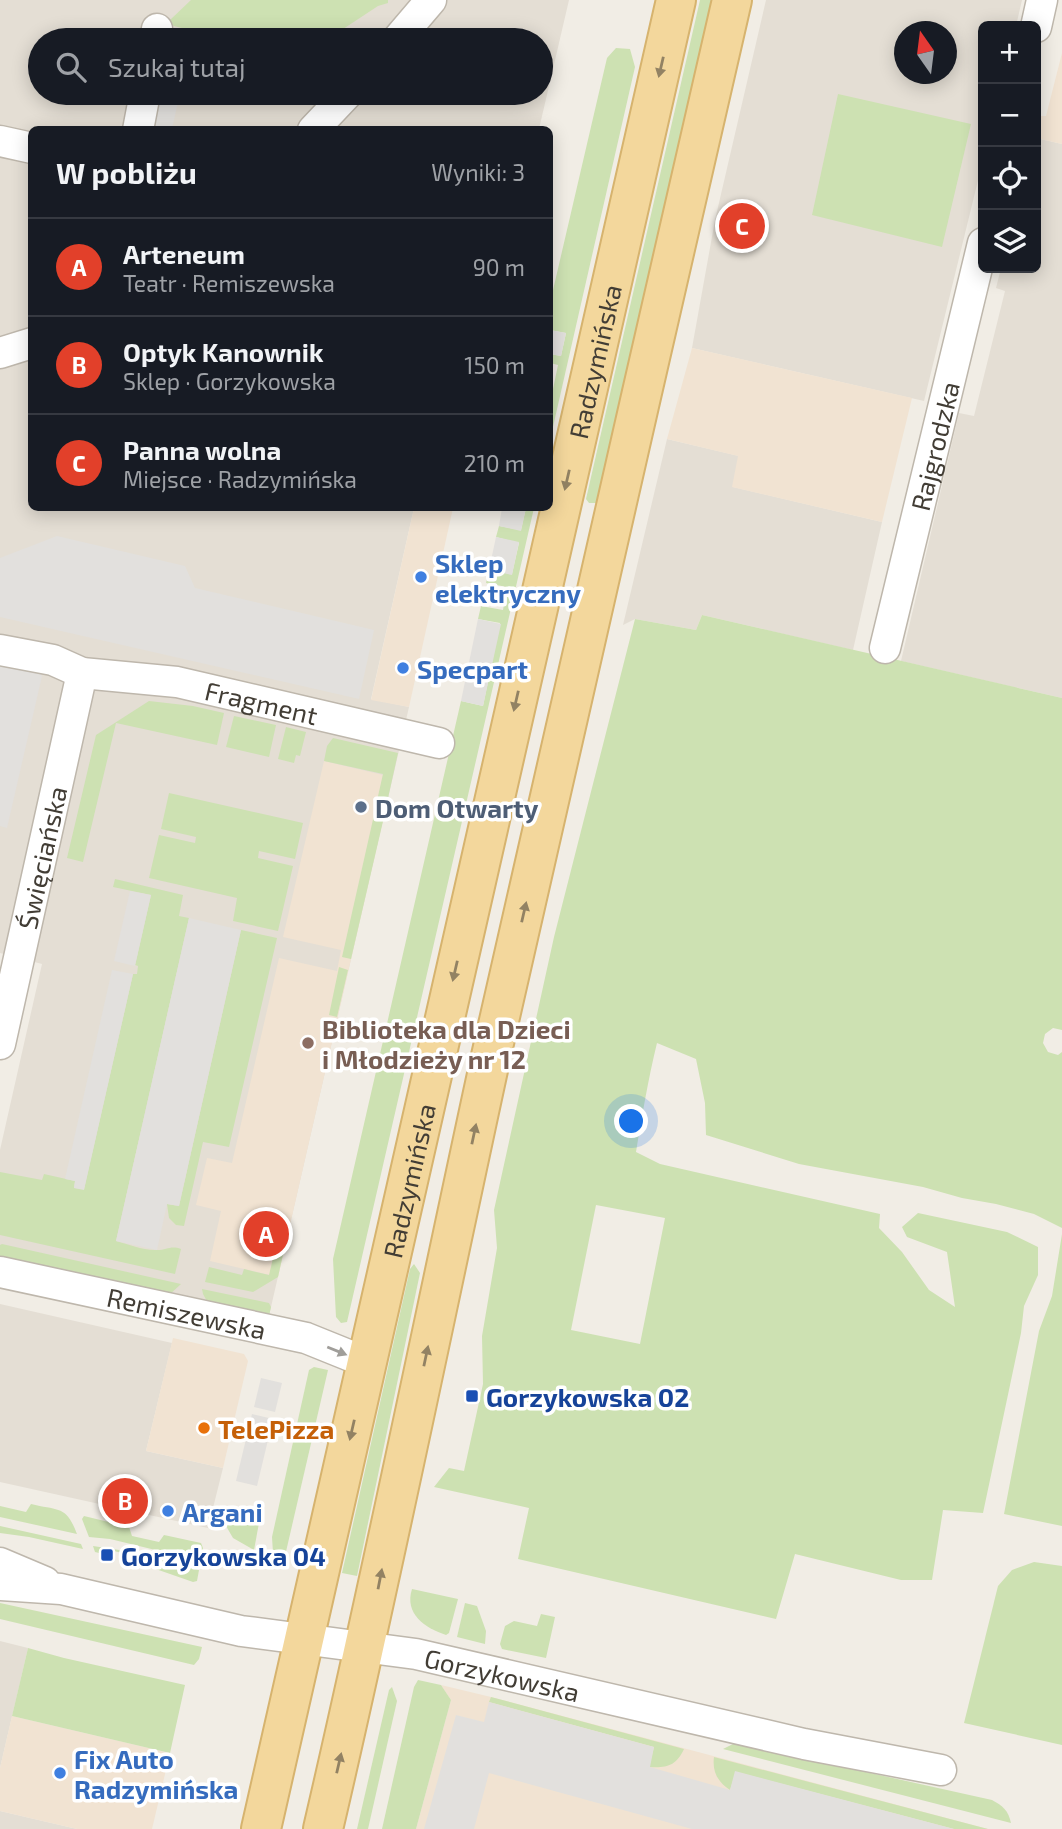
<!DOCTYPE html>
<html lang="pl">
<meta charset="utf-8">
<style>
:root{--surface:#171b24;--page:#20242c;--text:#f1f3f6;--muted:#9ea1a6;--line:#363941;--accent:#e2402a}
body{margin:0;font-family:"Exo 2",sans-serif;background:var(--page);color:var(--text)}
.controls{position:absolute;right:21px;top:21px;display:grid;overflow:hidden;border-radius:10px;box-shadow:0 4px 18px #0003}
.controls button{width:63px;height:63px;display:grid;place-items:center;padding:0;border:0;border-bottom:2px solid var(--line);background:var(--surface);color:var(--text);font:35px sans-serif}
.compass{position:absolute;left:894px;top:21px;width:63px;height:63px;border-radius:50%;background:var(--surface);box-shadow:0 4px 18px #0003;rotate:346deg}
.you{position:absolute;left:632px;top:1122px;width:24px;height:24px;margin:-18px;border:5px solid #fff;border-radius:50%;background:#1a73e8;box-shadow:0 0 0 10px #1a73e833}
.badge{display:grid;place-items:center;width:46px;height:46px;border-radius:50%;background:var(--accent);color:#fff;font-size:23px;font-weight:700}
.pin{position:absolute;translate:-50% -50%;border:4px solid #fff;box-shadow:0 2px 7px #0006}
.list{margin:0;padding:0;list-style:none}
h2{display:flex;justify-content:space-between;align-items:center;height:91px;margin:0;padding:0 28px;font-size:30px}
h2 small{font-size:23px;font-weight:400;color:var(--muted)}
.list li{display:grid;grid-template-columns:46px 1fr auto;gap:21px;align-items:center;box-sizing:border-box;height:98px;padding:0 28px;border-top:2px solid var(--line)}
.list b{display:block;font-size:26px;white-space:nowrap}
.list p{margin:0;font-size:23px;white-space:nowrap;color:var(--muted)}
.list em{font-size:23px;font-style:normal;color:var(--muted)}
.icon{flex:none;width:38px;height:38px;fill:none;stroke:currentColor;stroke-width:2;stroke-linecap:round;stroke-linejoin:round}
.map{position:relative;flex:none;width:1062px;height:1829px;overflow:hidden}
.search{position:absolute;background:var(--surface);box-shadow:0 4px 18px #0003;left:28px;top:28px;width:525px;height:77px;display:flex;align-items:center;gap:18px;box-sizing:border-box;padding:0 24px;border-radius:38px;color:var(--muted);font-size:26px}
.panel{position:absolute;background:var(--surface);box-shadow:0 4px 18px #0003;left:28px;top:126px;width:525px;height:385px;border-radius:10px}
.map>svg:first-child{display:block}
.residential{fill:#e4ded4;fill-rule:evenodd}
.commercial{fill:#f1e3d2}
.green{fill:#cde1b2;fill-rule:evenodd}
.parking{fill:#e2e0dd}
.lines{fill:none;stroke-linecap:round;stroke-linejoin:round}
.minor-casing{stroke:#beb7ac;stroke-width:33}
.major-casing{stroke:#d6b36e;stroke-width:42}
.minor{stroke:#fff;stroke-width:30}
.major{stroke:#f3d79c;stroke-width:38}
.oneway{fill:#928263}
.oneway2{fill:#a09e9a}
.shop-dot{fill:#3f7fe0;stroke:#fff;stroke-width:2.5}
.service-dot{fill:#5c6f8a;stroke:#fff;stroke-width:2.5}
.education-dot{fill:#8d6e63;stroke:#fff;stroke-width:2.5}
.transit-dot{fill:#1a4fb4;stroke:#fff;stroke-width:2.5}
.food-dot{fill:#e8710a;stroke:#fff;stroke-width:2.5}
.labels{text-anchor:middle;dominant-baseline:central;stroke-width:7;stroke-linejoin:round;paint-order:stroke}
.street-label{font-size:26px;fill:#423d35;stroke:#fff}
.shop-label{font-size:26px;font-weight:bold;fill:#366cbe;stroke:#fff;text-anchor:start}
.service-label{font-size:26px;font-weight:bold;fill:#4e5e75;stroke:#fff;text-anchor:start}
.education-label{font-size:26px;font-weight:bold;fill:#785e54;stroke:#fff;text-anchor:start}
.transit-label{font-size:26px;font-weight:bold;fill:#164399;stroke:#fff;text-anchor:start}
.food-label{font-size:26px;font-weight:bold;fill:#c56008;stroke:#fff;text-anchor:start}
</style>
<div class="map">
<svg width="1062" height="1829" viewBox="0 0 1062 1829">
<rect width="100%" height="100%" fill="#f1ede5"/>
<!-- residential -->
<g class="residential">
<path d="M0,0h569l-30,129 -507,1v378h382l-43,191 38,8 -141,613 -268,-60v-110l42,-186 -42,-11zM40,40h501v53h-501z"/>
<path d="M766,0h256l-6,26h-33v134l-59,241 -232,-53 23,-128zM904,32h42v42h-42z"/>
<polygon points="1036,138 1062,144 1062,698 901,661 959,413 974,416 1005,291 996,288 1001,268 1036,268"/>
<polygon points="667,439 739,456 733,487 882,522 853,650 702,615 696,630 635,619 623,625"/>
<polygon points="0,1304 172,1343 146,1451 223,1468 208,1528 0,1482"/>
<polygon points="0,1641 28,1648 0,1768"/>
<polygon points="0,1811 77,1829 0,1829"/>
</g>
<!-- commercial -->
<g class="commercial">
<polygon points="1062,53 1062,144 1036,138 1036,129 1039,116 1046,116"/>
<polygon points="692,348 912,398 882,522 732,487 738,456 667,439"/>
<polygon points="414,508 453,508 409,707 371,700"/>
<polygon points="324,761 383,775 377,804 386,807 278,1277 210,1261 221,1211 196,1205 207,1158 232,1163 279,958 337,971 341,950 283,937"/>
<polygon points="173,1338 244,1354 248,1361 223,1468 146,1451"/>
<polygon points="441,1685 491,1697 988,1829 416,1829 451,1700"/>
<polygon points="12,1716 170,1753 152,1829 77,1829 0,1811 0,1768"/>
</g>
<!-- green -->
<g class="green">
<polygon points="191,0 388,0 388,3 378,6 334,35 307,40 230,40 170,25 170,20"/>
<polygon points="700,0 712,0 707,42 597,503 589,503 586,499"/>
<polygon points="616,48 630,49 635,67 550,440 550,388 553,389 558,365 550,363 550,354 561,356 566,333 550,330 550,303 607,58"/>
<polygon points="838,94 971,124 942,247 812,215"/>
<polygon points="526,508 534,508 347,1322 341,1323 336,1317 333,1259 461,701 483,706 500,623 478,619 481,606 503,610 507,587 486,583 489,570 512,574 519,543 496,537 499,526 521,530"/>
<path d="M702,615l360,83v332l-9,-2 -8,6 -2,9 5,9 10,3 4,-3v176l-28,-14 -38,-10 -34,-6 -39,-11 -124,-23 -93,-29 -1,-32 -9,-44 -39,-16c-9,37 -15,73 -21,109l24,12 220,50 -1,14 23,24 27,38 26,17 -8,-55 -40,-15 -5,-10 16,-14 89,19 31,15v28l-14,31 -3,27 -38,180 -40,-3 -11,70h-31l-106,-26 -19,65 -258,-60 11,-51 -95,-21 15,-19 15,3 19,-87 -1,-48 15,-88 -3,-38 60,-273 81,-318 61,11zM596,1205l69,13 -25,126 -69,-14z"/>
<polygon points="149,701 193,706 224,713 217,745 116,723 83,862 67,858 96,735"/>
<polygon points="234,716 276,725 269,757 226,747"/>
<polygon points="286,727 306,732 300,756 296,755 294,763 278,759"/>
<polygon points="333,738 398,753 386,807 376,805 383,774 324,761 327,746"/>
<polygon points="169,793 303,823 295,859 259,851 258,858 293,866 278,931 233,921 237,898 149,878 159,835 195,843 196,837 161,829"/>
<polygon points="374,815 384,817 351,959 342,957"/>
<path d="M115,879l68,16 -4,21 10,2 -73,323c11,3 29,10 41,9 10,0 14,-5 24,-1l-6,25 -175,-39v-63l42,8 2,-6 31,7 -1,7 10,1 49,-215h4l1,-8 -3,-1 16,-70 -38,-8z"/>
<polygon points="241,930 277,938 229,1147 203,1142 184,1226 176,1225 169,1218 167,1204 179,1206"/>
<polygon points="339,967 348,970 337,1017 329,1015"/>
<polygon points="281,1225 289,1227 278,1277 253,1292 205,1282 209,1267 242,1275 244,1269 269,1275"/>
<polygon points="1062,1234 1062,1526 1004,1514 1039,1331 1052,1296"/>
<polygon points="2,1244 181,1284 169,1295 0,1260 0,1245"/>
<polygon points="414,1264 420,1273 357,1576 342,1573 410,1269"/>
<polygon points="202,1289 269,1303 271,1307 268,1320 209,1305 203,1294"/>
<polygon points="314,1367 328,1370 285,1556 273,1553 272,1537 309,1370"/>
<path d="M31,1504c28,7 35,1 46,30l-77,-17v-11l26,6z"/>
<polygon points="229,1515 259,1523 254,1550 233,1538 226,1526"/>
<polygon points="84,1516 129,1527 132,1536 159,1542 164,1535 201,1543 203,1548 201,1561 110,1539 89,1537 82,1519"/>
<polygon points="0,1526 81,1544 83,1549 29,1537 0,1533"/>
<polygon points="93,1546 126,1551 199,1570 197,1581 193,1582 127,1559 127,1554 100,1548 99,1553 95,1552"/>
<polygon points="1034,1562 1062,1566 1062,1745 964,1723 998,1586 1012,1570"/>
<path d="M412,1589l46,10 -9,34 -3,2c-21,-7 -42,-21 -34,-46z"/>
<polygon points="0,1603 202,1647 199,1659 194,1665 0,1619"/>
<polygon points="465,1603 477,1606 486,1631 485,1644 457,1637"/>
<polygon points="541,1614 555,1617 546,1658 502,1649 500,1644 505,1626 514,1621 537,1626"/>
<polygon points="28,1648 64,1658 185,1685 170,1753 12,1716"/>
<polygon points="418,1680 441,1685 451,1700 416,1829 382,1829 414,1687"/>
<polygon points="392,1687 397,1701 368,1829 357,1829 389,1690"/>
<path d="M491,1697l193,52c-8,17 -17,19 -35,18l5,-20 -165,-45z"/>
<path d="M735,1743l257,57c11,6 16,10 19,23l-288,-74z"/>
<path d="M714,1757l274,72h-34l-218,-57 -6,18c-12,-8 -18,-18 -16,-33z"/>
</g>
<!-- parking -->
<g class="parking">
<polygon points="156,93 180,93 172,129 149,130"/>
<polygon points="550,330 566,333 561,356 550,354"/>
<polygon points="502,508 526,508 521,531 499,526"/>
<polygon points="57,536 185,566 195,588 374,630 359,699 0,617 0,558"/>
<polygon points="496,537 519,542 512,575 489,570"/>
<polygon points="478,619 501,624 483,706 461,701"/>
<polygon points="0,659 37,668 42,676 7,828 0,826"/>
<polygon points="130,891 151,895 135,966 114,961"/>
<polygon points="189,918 241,930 179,1206 167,1204 157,1250 116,1241"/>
<polygon points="112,970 133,974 84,1190 74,1188 75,1181 65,1179"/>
<polygon points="261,1378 282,1383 275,1412 254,1407"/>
<polygon points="252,1414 273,1419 257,1486 236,1481"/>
<polygon points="489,1702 654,1747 650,1767 730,1790 735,1771 954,1829 692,1829 489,1773 474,1829 424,1829 456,1715 484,1722"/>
</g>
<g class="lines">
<defs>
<g id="minor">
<polyline points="1036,27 1042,0"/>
<polyline points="155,40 157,29"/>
<polyline points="397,40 431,0"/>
<polyline points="138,130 145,93"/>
<polyline points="313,130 348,93"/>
<polyline points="0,141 32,148"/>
<polyline points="0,353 32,343"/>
<path id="s1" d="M885,648l98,-405"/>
<path id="s2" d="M0,650l53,10 29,13 95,9 262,61"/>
<path id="s3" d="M0,1044l82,-371"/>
<path id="s4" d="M0,1272l306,66 62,25"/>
<polyline points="0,1563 45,1582"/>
<path id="s5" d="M0,1585l61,4 180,42 175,23 388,90 137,26"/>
</g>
<g id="major">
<path id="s6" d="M261,1829l415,-1829"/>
<path d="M323,1829c60,-257 112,-515 168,-773 78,-352 161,-704 241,-1056"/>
</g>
</defs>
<!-- minor casing -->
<use href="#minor" class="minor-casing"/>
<!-- major casing -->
<use href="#major" class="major-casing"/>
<!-- minor -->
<use href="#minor" class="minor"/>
<!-- major -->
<use href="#major" class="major"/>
</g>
<!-- one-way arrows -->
<defs><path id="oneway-solid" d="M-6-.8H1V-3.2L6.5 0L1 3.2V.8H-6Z" transform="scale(1.75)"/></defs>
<g class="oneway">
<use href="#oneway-solid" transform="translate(661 67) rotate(103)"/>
<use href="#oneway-solid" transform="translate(567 480) rotate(103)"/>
<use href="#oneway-solid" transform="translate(516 701) rotate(103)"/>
<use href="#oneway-solid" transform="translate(524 912) rotate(-77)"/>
<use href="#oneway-solid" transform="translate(455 971) rotate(103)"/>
<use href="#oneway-solid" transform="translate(474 1134) rotate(-78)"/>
<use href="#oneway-solid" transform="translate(426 1356) rotate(-78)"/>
<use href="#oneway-solid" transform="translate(352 1430) rotate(103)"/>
<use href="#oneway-solid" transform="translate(380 1579) rotate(-79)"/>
<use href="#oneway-solid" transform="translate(339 1763) rotate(-77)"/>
</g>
<use class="oneway2" href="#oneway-solid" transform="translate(337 1351) rotate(22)"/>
<!-- markers -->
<g class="shop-dot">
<circle cx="421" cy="577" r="7"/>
<circle cx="403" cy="668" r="7"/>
<circle cx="168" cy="1511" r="7"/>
<circle cx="60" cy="1773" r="7"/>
</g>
<circle class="service-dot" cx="361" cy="807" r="7"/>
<circle class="education-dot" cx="308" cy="1043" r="7"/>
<g class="transit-dot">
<rect x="465" y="1389" width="14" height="14" rx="3.5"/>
<rect x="100" y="1548" width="14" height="14" rx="3.5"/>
</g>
<circle class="food-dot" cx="204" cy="1428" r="7"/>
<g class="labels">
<!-- street labels -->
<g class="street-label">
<text stroke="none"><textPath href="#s6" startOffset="1505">Radzymińska</textPath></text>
<text stroke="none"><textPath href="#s1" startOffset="208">Rajgrodzka</textPath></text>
<text stroke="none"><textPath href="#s2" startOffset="268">Fragment</textPath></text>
<text stroke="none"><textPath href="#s3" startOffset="191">Święciańska</textPath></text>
<text stroke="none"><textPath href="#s6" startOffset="665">Radzymińska</textPath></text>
<text stroke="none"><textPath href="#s4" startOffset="191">Remiszewska</textPath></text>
<text stroke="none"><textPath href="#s5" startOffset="511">Gorzykowska</textPath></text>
</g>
<!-- shop labels -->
<g class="shop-label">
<text x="435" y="562">Sklep<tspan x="435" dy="30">elektryczny</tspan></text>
<text x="417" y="668">Specpart</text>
<text x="182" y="1511">Argani</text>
<text x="74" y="1758">Fix Auto<tspan x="74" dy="30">Radzymińska</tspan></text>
</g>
<!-- service labels -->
<g class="service-label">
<text x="375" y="807">Dom Otwarty</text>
</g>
<!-- education labels -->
<g class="education-label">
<text x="322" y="1028">Biblioteka dla Dzieci<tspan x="322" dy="30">i Młodzieży nr 12</tspan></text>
</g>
<!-- transit labels -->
<g class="transit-label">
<text x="486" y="1396">Gorzykowska 02</text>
<text x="121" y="1555">Gorzykowska 04</text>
</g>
<!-- food labels -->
<g class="food-label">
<text x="218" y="1428">TelePizza</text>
</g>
</g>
</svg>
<div class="controls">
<button>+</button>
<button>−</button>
<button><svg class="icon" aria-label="locate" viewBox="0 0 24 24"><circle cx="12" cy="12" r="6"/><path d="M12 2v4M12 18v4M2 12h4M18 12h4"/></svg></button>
<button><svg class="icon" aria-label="layers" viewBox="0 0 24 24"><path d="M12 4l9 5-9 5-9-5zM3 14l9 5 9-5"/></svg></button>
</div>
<svg class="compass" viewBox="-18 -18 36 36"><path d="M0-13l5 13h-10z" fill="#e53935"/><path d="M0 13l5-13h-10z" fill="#9ea1a6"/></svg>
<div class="you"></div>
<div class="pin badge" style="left:266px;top:1234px">A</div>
<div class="pin badge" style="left:125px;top:1501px">B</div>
<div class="pin badge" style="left:742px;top:226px">C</div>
<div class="search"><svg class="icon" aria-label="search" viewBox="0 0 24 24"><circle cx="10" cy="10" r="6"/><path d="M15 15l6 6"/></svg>Szukaj tutaj</div>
<section class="panel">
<h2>W pobliżu<small>Wyniki: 3</small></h2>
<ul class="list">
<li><span class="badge">A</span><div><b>Arteneum</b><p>Teatr · Remiszewska</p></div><em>90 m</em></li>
<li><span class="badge">B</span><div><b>Optyk Kanownik</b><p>Sklep · Gorzykowska</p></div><em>150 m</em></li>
<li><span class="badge">C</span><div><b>Panna wolna</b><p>Miejsce · Radzymińska</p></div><em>210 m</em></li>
</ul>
</section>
</div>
